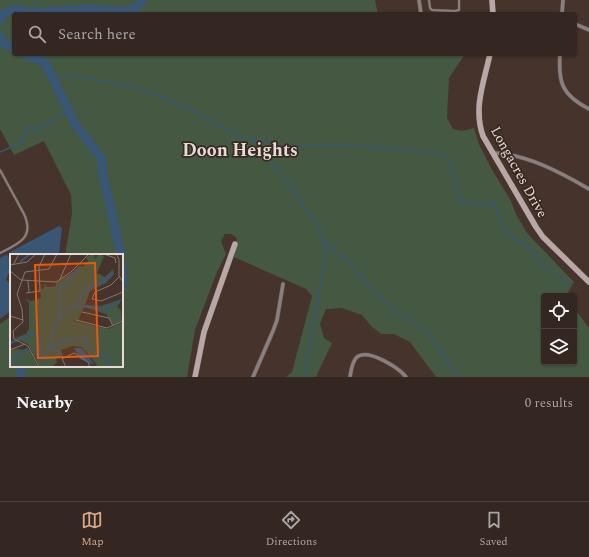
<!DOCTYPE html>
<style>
:root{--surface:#342621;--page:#3c2e2a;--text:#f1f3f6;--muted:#a9a5a5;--line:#4e433f;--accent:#d6ab8b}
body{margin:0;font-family:Spectral,serif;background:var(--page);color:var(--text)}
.controls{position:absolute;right:12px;bottom:12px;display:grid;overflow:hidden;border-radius:4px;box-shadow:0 1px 3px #0004}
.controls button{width:36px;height:36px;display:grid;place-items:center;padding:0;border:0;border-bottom:1px solid var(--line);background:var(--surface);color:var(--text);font:20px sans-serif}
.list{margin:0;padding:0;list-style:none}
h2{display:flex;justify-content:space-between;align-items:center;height:52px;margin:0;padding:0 16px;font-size:17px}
h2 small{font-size:13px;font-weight:400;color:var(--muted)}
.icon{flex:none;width:22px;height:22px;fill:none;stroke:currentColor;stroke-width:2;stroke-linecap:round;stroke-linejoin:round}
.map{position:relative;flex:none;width:589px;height:377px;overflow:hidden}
.search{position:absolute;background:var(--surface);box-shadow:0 1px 3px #0004;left:12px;right:12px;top:12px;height:44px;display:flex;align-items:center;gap:10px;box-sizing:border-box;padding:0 14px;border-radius:4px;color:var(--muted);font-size:15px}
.sheet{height:124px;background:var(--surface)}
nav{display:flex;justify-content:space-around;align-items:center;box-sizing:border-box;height:56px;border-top:1px solid var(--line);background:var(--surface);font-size:11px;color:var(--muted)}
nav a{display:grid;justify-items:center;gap:2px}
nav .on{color:var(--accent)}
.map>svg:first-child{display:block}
.green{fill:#445842}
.water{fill:#395675}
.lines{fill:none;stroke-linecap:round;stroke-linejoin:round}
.stream{stroke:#395675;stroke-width:1.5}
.river{stroke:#395675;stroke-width:9}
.lane-casing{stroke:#62514b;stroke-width:3}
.street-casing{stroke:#62514b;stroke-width:4.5}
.secondary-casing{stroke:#62514b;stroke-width:6}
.lane{stroke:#897f7f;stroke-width:2}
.street{stroke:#897f7f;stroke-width:3.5}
.secondary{stroke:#b8a7a7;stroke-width:5.5}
.labels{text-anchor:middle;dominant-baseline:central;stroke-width:3.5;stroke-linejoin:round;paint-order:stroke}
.street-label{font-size:14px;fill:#e6dbd6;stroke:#3a2922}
.district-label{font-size:18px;font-weight:bold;fill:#e6dbd6;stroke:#3a2922}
.inset-river{fill:none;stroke:#395675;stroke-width:2}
.inset-road{fill:none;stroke:#857670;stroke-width:1}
.view{fill:#e8590c;fill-opacity:0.15;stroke:#e8590c;stroke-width:2}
.inset-edge{fill:none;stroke:#e6dbd6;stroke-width:2}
</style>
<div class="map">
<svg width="589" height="377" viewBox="0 0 589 377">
<rect width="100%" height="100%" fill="#45332c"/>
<!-- green -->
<polygon class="green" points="0,0 375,0 378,14 14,14 14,54 438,54 440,56 451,56 452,54 465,54 449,78 447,118 453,129 462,131 474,128 479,144 491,168 511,201 516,214 527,233 574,282 566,296 544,296 544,362 574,362 574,311 578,313 589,328 589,377 436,377 410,342 394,334 381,334 371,326 362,315 342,308 326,309 320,324 324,338 332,343 316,377 286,377 292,372 312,296 306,289 234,257 237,242 236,237 231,234 225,234 221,241 226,254 217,272 195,330 187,377 0,377 0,324 11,316 11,366 122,366 122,255 65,255 72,214 71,195 44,141 14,155 0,129"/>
<!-- water -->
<g class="water">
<polygon points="59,226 62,228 59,255 11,255 10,252"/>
<path d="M7,254c7,14 4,13 -1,26l2,2h3v29l-11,8v-61z"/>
</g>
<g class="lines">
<!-- stream -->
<g class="stream">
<polyline points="31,13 38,0"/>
<polyline points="0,16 1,17"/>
<polyline points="52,76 79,76 144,90 190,109 235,135 283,147 337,144 442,154 449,159 459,198 472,203 482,204 494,203 505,230 514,239 533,251 539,261 569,286"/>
<polyline points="253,140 290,186 319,228 326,252 304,377"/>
<polyline points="0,152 21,143 27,126 36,131 68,110"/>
<polyline points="323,241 350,263 371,289 394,309 429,334 458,377"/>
</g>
<!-- river -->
<g class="river">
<polyline points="0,20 1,17 8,11 16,9 31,13 90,9 126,12 136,8 142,0"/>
<polyline points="0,36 3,43 14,48"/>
<polyline points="25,54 43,62 46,65 75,124 101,158 103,175 121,255"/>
<polyline points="122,267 123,280 122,285"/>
<polyline points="20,377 21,366"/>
</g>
<defs>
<g id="lane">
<polyline points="429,0 430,8 432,10 455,11 455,14"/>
<polyline points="455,11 459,10 459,0"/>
<path d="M0,170l24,44c11,24 -6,30 -24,39"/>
</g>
<g id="street">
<polyline points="419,0 421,14"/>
<polyline points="562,14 563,0"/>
<polyline points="575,24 589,30"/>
<path d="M560,54c-2,29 2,41 29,55"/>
<path d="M493,153c33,1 67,19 96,36"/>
<polyline points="253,377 273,331 277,320 283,284"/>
<path d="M350,377c1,-6 2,-16 7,-20 11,-9 42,11 49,20"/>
</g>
<g id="secondary">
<polyline points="492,0 493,14"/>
<path d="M490,54c-6,28 -17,54 -7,82l53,91 7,10 46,45"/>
<polyline points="195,377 204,332 235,244"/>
</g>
</defs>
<!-- lane casing -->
<use href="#lane" class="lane-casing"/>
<!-- street casing -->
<use href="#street" class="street-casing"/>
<!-- secondary casing -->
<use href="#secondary" class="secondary-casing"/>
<!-- lane -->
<use href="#lane" class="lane"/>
<!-- street -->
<use href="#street" class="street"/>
<!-- secondary -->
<use href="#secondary" class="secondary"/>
</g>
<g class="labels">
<!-- street labels -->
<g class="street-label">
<text transform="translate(519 172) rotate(61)">Longacres Drive</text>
</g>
<!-- district labels -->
<g class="district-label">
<text x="240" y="150">Doon Heights</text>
</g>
</g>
<!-- overview -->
<g transform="translate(10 254)">
<rect width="113" height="113" fill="#45332c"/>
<path d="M81,0h3l1,5 4,-5 5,2 -7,17 8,4 8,-8 1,5 -8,9 -16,8 -5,14 16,1 21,-7 -5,8 4,3 1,11 -9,4 -7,-11 -22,-7 -6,13 -4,1 34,8 15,-7v45h-28l2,-2 -15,-18 -10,-1 -11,4 2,5 -7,4 1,3 -5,5h-12l-12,-23 -13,-6 11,-4 3,-5v-26l-4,-4 6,2 10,-3 -1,-9 5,-1 -2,-4 5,3 8,-1v-4l16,-9 8,-7 3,1 5,-6 -2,-3zM6,95l13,1 9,17h-28v-16z" fill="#445842"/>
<path d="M64,94h8l13,17 -15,-6z" fill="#395675"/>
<path class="inset-river" d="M10,8l10,-8M66,50l13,-16 21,-11 3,-5M49,64l17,-13 29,4 15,-7M0,89l24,-9 6,4v18l2,2 6,-8 15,-9 22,-3 2,7 7,6 14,8 2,8M45,93l7,10M40,96l2,-15 8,-22v-26l7,-3 1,-5 12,-12M0,108l18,-14"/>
<path class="inset-road" d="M94,0l11,4 1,5M106,0l3,5v17l4,6M0,11l17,-3 9,-8M3,11l6,-11M0,17l11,9 35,2 15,-10 18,-18M109,23l-8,8 -16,7 -3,7 9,2 22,-9M50,25l11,-25M18,27l1,12M16,39l14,-2 -1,-24 6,-13M72,58l27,6 4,8M0,62l13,4M66,66l31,8 16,-7M3,77l10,-9 -1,-13 -5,-15 8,-22 24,-3 8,-15M3,77l1,8 14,7 11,21M0,96l15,-6M56,113l-4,-8 12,-6 15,10v4"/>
<path class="view" d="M85,9l3,93 -60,2 -3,-93z"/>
<rect width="113" height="113" class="inset-edge"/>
</g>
</svg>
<div class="controls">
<button><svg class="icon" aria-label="locate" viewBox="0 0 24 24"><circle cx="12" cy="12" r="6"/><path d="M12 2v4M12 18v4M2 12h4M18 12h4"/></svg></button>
<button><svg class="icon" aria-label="layers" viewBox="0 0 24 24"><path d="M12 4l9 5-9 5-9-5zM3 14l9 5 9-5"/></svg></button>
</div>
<div class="search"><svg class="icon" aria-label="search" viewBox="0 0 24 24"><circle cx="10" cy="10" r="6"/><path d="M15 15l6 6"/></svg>Search here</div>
</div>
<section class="sheet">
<h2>Nearby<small>0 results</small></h2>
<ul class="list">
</ul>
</section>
<nav>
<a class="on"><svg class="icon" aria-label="map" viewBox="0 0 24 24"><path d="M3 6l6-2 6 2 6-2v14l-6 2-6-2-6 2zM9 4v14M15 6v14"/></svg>Map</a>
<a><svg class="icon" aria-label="directions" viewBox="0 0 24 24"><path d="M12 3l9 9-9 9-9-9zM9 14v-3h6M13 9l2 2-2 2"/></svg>Directions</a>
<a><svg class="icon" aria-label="saved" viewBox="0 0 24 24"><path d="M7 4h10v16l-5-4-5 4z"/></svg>Saved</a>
</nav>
